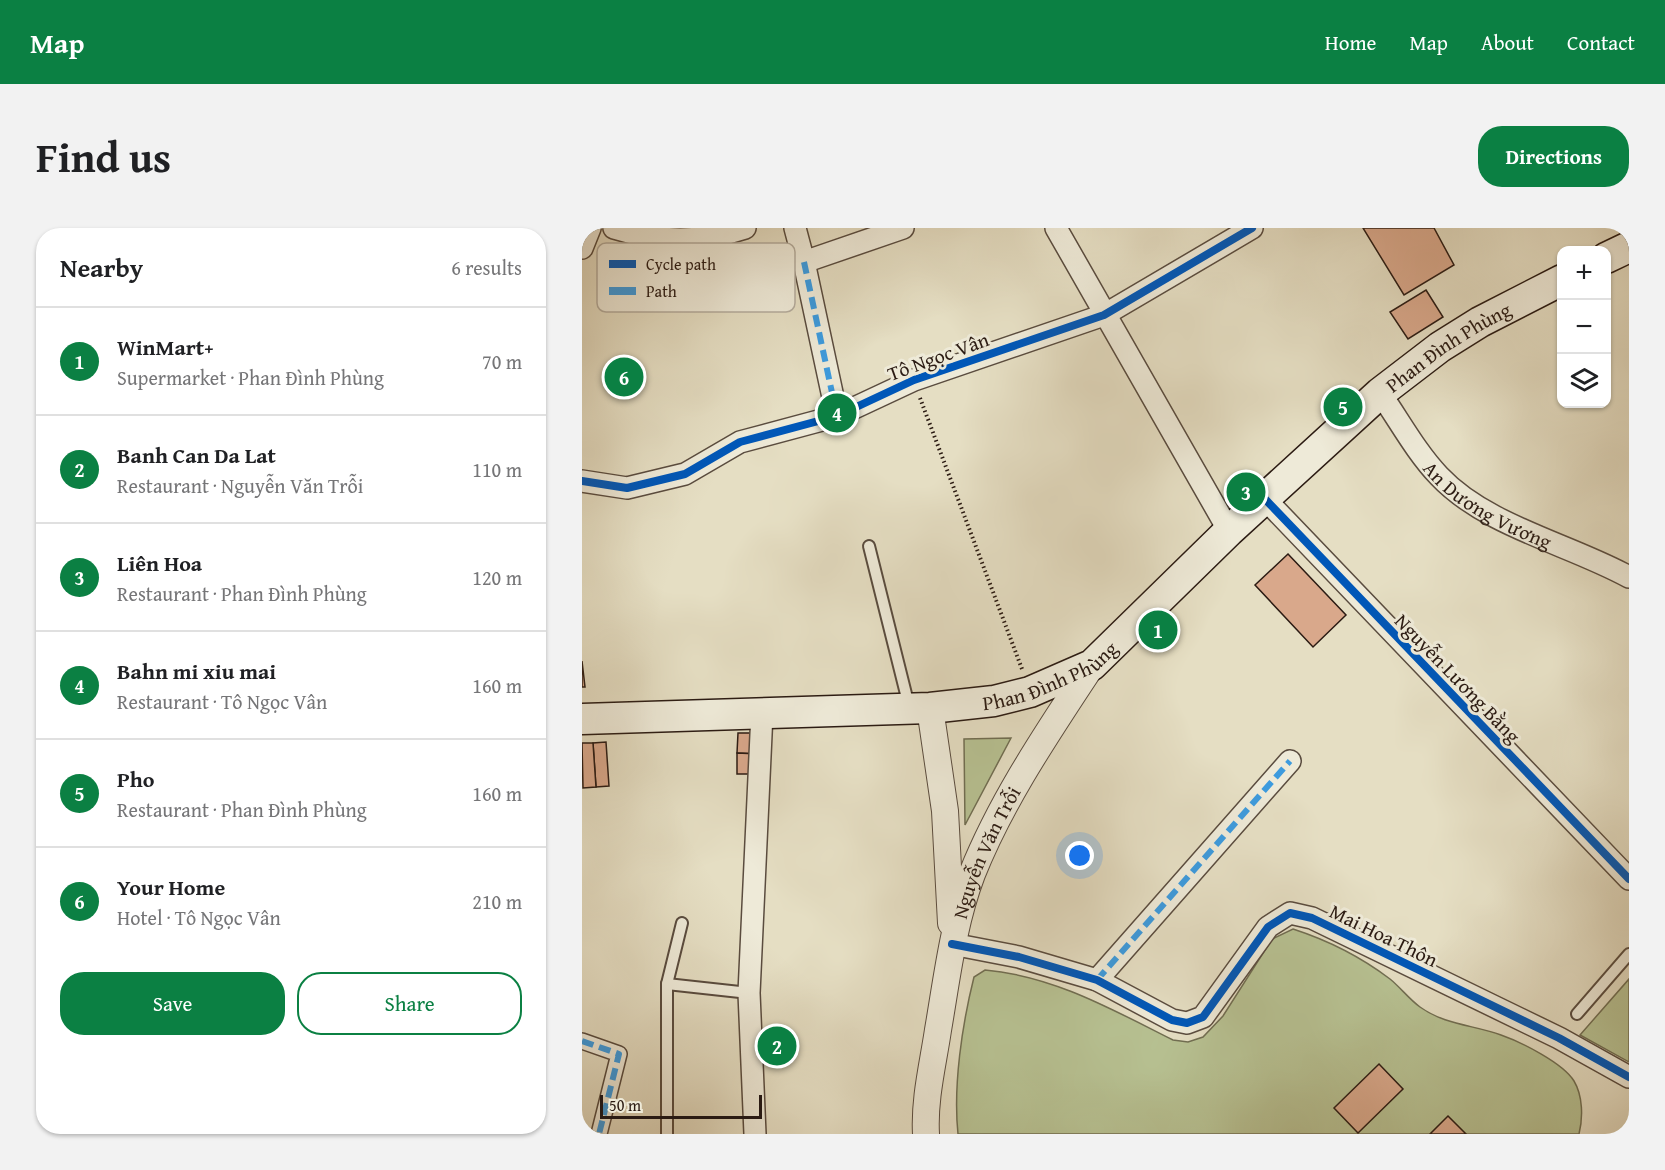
<!DOCTYPE html>
<meta charset="utf-8">
<style>
:root{--surface:#fff;--page:#f2f2f2;--text:#202124;--muted:#757577;--line:#e0e0e0;--accent:#0b8043}
body{margin:0;font-family:"Gentium Book Plus",serif;background:var(--page);color:var(--text)}
.controls{position:absolute;right:18px;top:18px;display:grid;overflow:hidden;border-radius:12px;box-shadow:0 2px 4px #0004}
.controls button{width:54px;height:54px;display:grid;place-items:center;padding:0;border:0;border-bottom:2px solid var(--line);background:var(--surface);color:var(--text);font:30px sans-serif}
.scale{position:absolute;left:18px;bottom:15px;width:162px;box-sizing:border-box;padding-left:6px;border:3px solid #2b1b13;border-top:0;font-size:16px;line-height:21px;white-space:nowrap;color:#2b1b13;-webkit-text-stroke:4px #eeead8;paint-order:stroke}
.you{position:absolute;left:498px;top:628px;width:21px;height:21px;margin:-15px;border:4px solid #fff;border-radius:50%;background:#1a73e8;box-shadow:0 0 0 9px #1a73e833}
.badge{display:grid;place-items:center;width:39px;height:39px;border-radius:50%;background:var(--accent);color:#fff;font-size:20px;font-weight:700}
.pin{position:absolute;translate:-50% -50%;border:3px solid #fff;box-shadow:0 2px 6px #0006}
.list{margin:0;padding:0;list-style:none}
h2{display:flex;justify-content:space-between;align-items:center;height:78px;margin:0;padding:0 24px;font-size:26px}
h2 small{font-size:20px;font-weight:400;color:var(--muted)}
.list li{display:grid;grid-template-columns:39px 1fr auto;gap:18px;align-items:center;box-sizing:border-box;height:108px;padding:0 24px;border-top:2px solid var(--line)}
.list b{display:block;font-size:22px;white-space:nowrap}
.list p{margin:0;font-size:20px;white-space:nowrap;color:var(--muted)}
.list em{font-size:20px;font-style:normal;color:var(--muted)}
.actions{display:flex;gap:12px;padding:18px 24px}
.actions a{flex:1;padding:14px 0;border:2px solid var(--accent);border-radius:24px;text-align:center;font-size:21px;color:var(--accent)}
.actions .main{background:var(--accent);color:#fff}
.icon{flex:none;width:33px;height:33px;fill:none;stroke:currentColor;stroke-width:2;stroke-linecap:round;stroke-linejoin:round}
.map{position:relative;flex:none;width:1047px;height:906px;overflow:hidden;border-radius:24px}
header{display:flex;align-items:center;gap:36px;box-sizing:border-box;height:84px;padding:0 30px;background:var(--accent);color:#fff}
header strong{font-size:28px}
nav{display:flex;gap:33px;margin-inline-start:auto;font-size:21px}
.intro{display:flex;align-items:center;justify-content:space-between;box-sizing:border-box;height:144px;padding:0 36px}
h1{margin:0;font-size:42px}
.button{padding:15px 27px;border-radius:24px;background:var(--accent);color:#fff;font-size:21px;font-weight:700}
main{display:flex;gap:36px;padding:0 36px}
aside{flex:1;background:var(--surface);border-radius:24px;box-shadow:0 2px 4px #0004}
.map>svg:first-child{display:block}
.green{fill:#b7c192;stroke:#716e52;stroke-width:1.5}
.building{fill:#d9a88b;stroke:#2b1b13;stroke-width:1.5}
.lines{fill:none;stroke-linecap:round;stroke-linejoin:round}
.service-casing{stroke:#5a4c3f;stroke-width:14}
.pedestrian-casing{stroke:#5a4c3f;stroke-width:18}
.minor-casing{stroke:#5a4c3f;stroke-width:24}
.tertiary-casing{stroke:#5a4c3f;stroke-width:28}
.secondary-casing{stroke:#2b1b13;stroke-width:33}
.path{stroke:#2b1b13;stroke-width:4;stroke-dasharray:1.5 3;stroke-linecap:butt}
.service{stroke:#eeead8;stroke-width:10}
.pedestrian{stroke:#eeead8;stroke-width:15}
.minor{stroke:#eeead8;stroke-width:21}
.tertiary{stroke:#eeead8;stroke-width:26}
.secondary{stroke:#eeead8;stroke-width:30}
.quiet{stroke:#3d9bde;stroke-width:6;stroke-dasharray:12 6;stroke-linecap:butt}
.cycleway-casing{stroke:#eeead8;stroke-width:11}
.cycleway{stroke:#0057b8;stroke-width:8}
.labels{text-anchor:middle;dominant-baseline:central;stroke-width:6;stroke-linejoin:round;paint-order:stroke}
.street-label{font-size:20px;fill:#2b1b13;stroke:#eeead8}
.key{fill:#eeead8;stroke:#b4ac9d;stroke-width:1.5}
.key-label{font-size:16px;fill:#2b1b13}
</style>
<header>
<strong>Map</strong>
<nav><a>Home</a><a>Map</a><a>About</a><a>Contact</a></nav>
</header>
<div class="intro"><h1>Find us</h1><a class="button">Directions</a></div>
<main>
<aside>
<h2>Nearby<small>6 results</small></h2>
<ul class="list">
<li><span class="badge">1</span><div><b>WinMart+</b><p>Supermarket · Phan Đình Phùng</p></div><em>70 m</em></li>
<li><span class="badge">2</span><div><b>Banh Can Da Lat</b><p>Restaurant · Nguyễn Văn Trỗi</p></div><em>110 m</em></li>
<li><span class="badge">3</span><div><b>Liên Hoa</b><p>Restaurant · Phan Đình Phùng</p></div><em>120 m</em></li>
<li><span class="badge">4</span><div><b>Bahn mi xiu mai</b><p>Restaurant · Tô Ngọc Vân</p></div><em>160 m</em></li>
<li><span class="badge">5</span><div><b>Pho</b><p>Restaurant · Phan Đình Phùng</p></div><em>160 m</em></li>
<li><span class="badge">6</span><div><b>Your Home</b><p>Hotel · Tô Ngọc Vân</p></div><em>210 m</em></li>
</ul>
<div class="actions"><a class="main">Save</a><a>Share</a></div>
</aside>
<div class="map">
<svg width="1047" height="906" viewBox="0 0 1047 906">
<rect width="100%" height="100%" fill="#e5dec3"/>
<filter id="stains"><feTurbulence type="fractalNoise" baseFrequency=".00333" numOctaves="4"/><feColorMatrix values="0 0 0 0 .2 0 0 0 0 .09 0 0 0 0 .02 0 0 0 .5 -.17"/></filter>
<radialGradient id="worn" r=".72"><stop offset=".6" stop-color="#630" stop-opacity="0"/><stop offset="1" stop-color="#630" stop-opacity=".3"/></radialGradient>
<!-- green -->
<g class="green">
<polygon points="429,510 383,597 382,511"/>
<path d="M711,701c34,11 68,28 97,50 10,8 19,20 30,28 25,18 54,18 81,28 20,7 62,28 73,46 9,15 9,37 5,53h-621c-5,-48 4,-109 16,-157l11,-7c69,6 128,40 188,70l15,2 15,-5 20,-21 49,-77z"/>
<polygon points="1047,751 1047,834 998,807"/>
</g>
<!-- building -->
<g class="building">
<polygon points="781,0 852,0 872,37 822,67"/>
<polygon points="844,62 861,89 826,111 808,84"/>
<polygon points="706,326 764,387 731,419 673,357"/>
<polygon points="0,433 3,459 0,459"/>
<polygon points="156,505 177,505 177,526 155,525"/>
<polygon points="24,514 27,558 14,559 11,515"/>
<polygon points="0,515 11,515 14,559 1,560"/>
<polygon points="155,525 177,526 177,546 155,546"/>
<polygon points="797,836 821,861 776,905 752,880"/>
<polygon points="866,888 884,906 848,906"/>
</g>
<g class="lines">
<defs>
<g id="service">
<polyline points="287,318 327,478"/>
<polyline points="85,756 167,765"/>
<polyline points="995,786 1047,726"/>
<polyline points="85,906 85,756 100,695"/>
</g>
<polyline id="pedestrian" points="0,813 37,826 17,906"/>
<g id="minor">
<path d="M32,0c45,14 86,15 131,0"/>
<polyline points="213,0 222,34 321,0"/>
<polyline points="474,0 647,303"/>
<polyline points="0,20 8,0"/>
<polyline points="222,34 255,188"/>
<path id="s1" d="M798,165c19,27 36,59 59,83 47,50 130,68 190,101"/>
<polyline points="0,253 45,260 103,246 158,214 255,188 332,152 522,87 670,0"/>
<polyline points="683,271 1047,651"/>
<polyline points="370,716 437,729 515,752 590,792 605,795 621,789 686,699 708,685 730,690 977,810 1047,849"/>
<polyline points="515,752 708,533"/>
<polyline points="173,906 167,765 180,485"/>
</g>
<g id="tertiary">
<polyline points="348,480 363,583 369,695"/>
<path id="s2" d="M344,906c-2,-35 7,-70 12,-104 9,-52 15,-106 34,-156 30,-75 76,-142 120,-209"/>
</g>
<g id="secondary">
<polyline points="1024,30 1047,19"/>
<path id="s3" d="M0,491l348,-11 64,-7 36,-9 62,-27 137,-134 151,-138 60,-46 40,-25 82,-42"/>
</g>
</defs>
<!-- service casing -->
<use href="#service" class="service-casing"/>
<!-- pedestrian casing -->
<use href="#pedestrian" class="pedestrian-casing"/>
<!-- minor casing -->
<use href="#minor" class="minor-casing"/>
<!-- tertiary casing -->
<use href="#tertiary" class="tertiary-casing"/>
<!-- secondary casing -->
<use href="#secondary" class="secondary-casing"/>
<!-- path -->
<polyline class="path" points="338,170 440,441"/>
<!-- service -->
<use href="#service" class="service"/>
<!-- pedestrian -->
<use href="#pedestrian" class="pedestrian"/>
<!-- minor -->
<use href="#minor" class="minor"/>
<!-- tertiary -->
<use href="#tertiary" class="tertiary"/>
<!-- secondary -->
<use href="#secondary" class="secondary"/>
<!-- quiet -->
<g class="quiet">
<polyline points="222,34 255,188"/>
<polyline points="515,752 708,533"/>
<polyline points="0,813 37,826 17,906"/>
</g>
<defs>
<g id="cycleway">
<polyline points="0,253 45,260 103,246 158,214 255,188 332,152 522,87 670,0"/>
<polyline points="683,271 1047,651"/>
<polyline points="370,716 437,729 515,752 590,792 605,795 621,789 686,699 708,685 730,690 977,810 1047,849"/>
</g>
</defs>
<!-- cycleway casing -->
<use href="#cycleway" class="cycleway-casing"/>
<!-- cycleway -->
<use href="#cycleway" class="cycleway"/>
</g>
<g class="labels">
<!-- street labels -->
<g class="street-label">
<text stroke="none"><textPath href="#s3" startOffset="996">Phan Đình Phùng</textPath></text>
<text transform="translate(356 128) rotate(-20)">Tô Ngọc Vân</text>
<text stroke="none"><textPath href="#s1" startOffset="159">An Dương Vương</textPath></text>
<text stroke="none"><textPath href="#s3" startOffset="474">Phan Đình Phùng</textPath></text>
<text transform="translate(876 450) rotate(46)">Nguyễn Lương Bằng</text>
<text stroke="none"><textPath href="#s2" startOffset="290">Nguyễn Văn Trỗi</textPath></text>
<text transform="translate(802 707) rotate(26)">Mai Hoa Thôn</text>
</g>
</g>
<!-- legend -->
<rect x="15" y="15" width="198" height="69" rx="9" class="key"/>
<rect x="27" y="32" width="27" height="8" fill="#0057b8"/>
<rect x="27" y="59" width="27" height="8" fill="#3d9bde"/>
<g class="key-label">
<text x="64" y="42">Cycle path</text>
<text x="64" y="69">Path</text>
</g>
<rect width="100%" height="100%" filter="url(#stains)"/>
<rect width="100%" height="100%" fill="url(#worn)"/>
</svg>
<div class="controls">
<button>+</button>
<button>−</button>
<button><svg class="icon" aria-label="layers" viewBox="0 0 24 24"><path d="M12 4l9 5-9 5-9-5zM3 14l9 5 9-5"/></svg></button>
</div>
<div class="scale">50 m</div>
<div class="you"></div>
<div class="pin badge" style="left:576px;top:402px">1</div>
<div class="pin badge" style="left:195px;top:818px">2</div>
<div class="pin badge" style="left:664px;top:264px">3</div>
<div class="pin badge" style="left:255px;top:185px">4</div>
<div class="pin badge" style="left:761px;top:179px">5</div>
<div class="pin badge" style="left:42px;top:149px">6</div>
</div>
</main>
